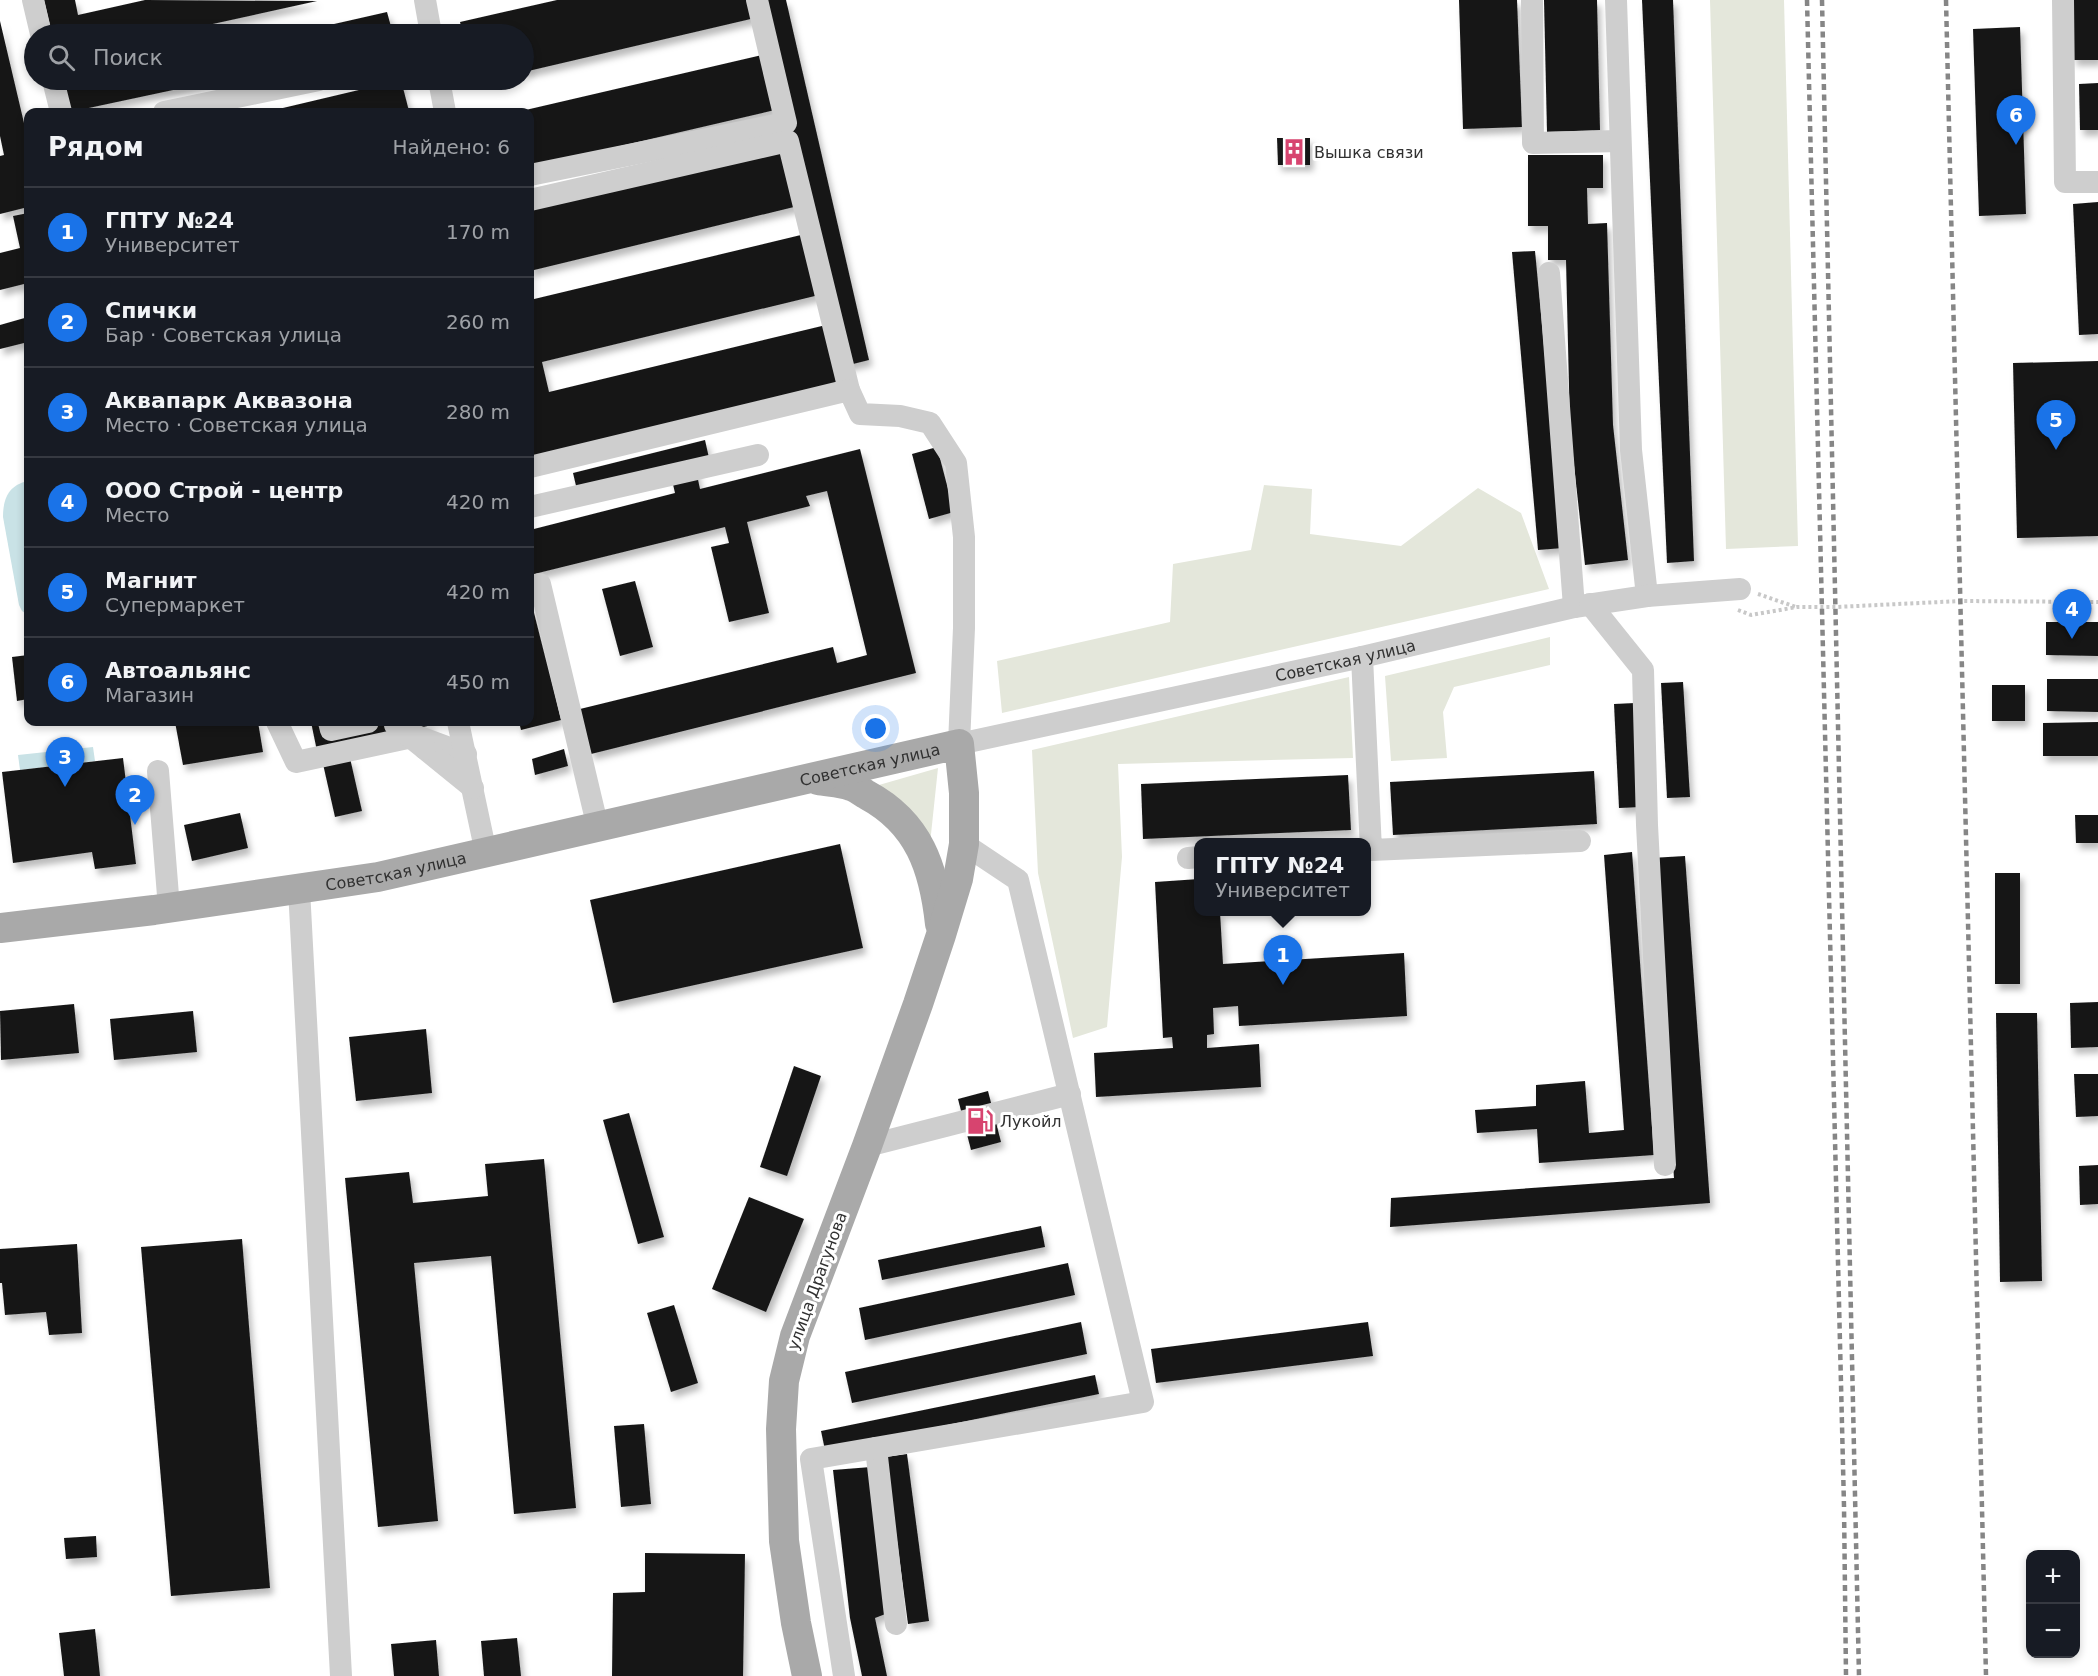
<!DOCTYPE html>
<html lang="ru">
<meta charset="utf-8">
<style>
:root{--surface:#171b24;--page:#242831;--text:#f1f3f6;--muted:#9ea1a6;--line:#363941;--accent:#1a73e8}
body{margin:0;font-family:"DejaVu Sans",sans-serif;background:var(--page);color:var(--text)}
.controls{position:absolute;right:18px;bottom:18px;display:grid;overflow:hidden;border-radius:12px;box-shadow:0 3px 9px #0003}
.controls button{width:54px;height:54px;display:grid;place-items:center;padding:0;border:0;border-bottom:2px solid var(--line);background:var(--surface);color:var(--text);font:30px sans-serif}
.you{position:absolute;left:876px;top:729px;width:21px;height:21px;margin:-15px;border:4px solid #fff;border-radius:50%;background:#1a73e8;box-shadow:0 0 0 9px #1a73e833}
.badge{display:grid;place-items:center;width:39px;height:39px;border-radius:50%;background:var(--accent);color:#fff;font-size:20px;font-weight:700}
.pin{position:absolute;translate:-50% -50px;filter:drop-shadow(0 2px 3px #0008)}
.pin::after{content:'';position:absolute;top:32px;width:21px;height:18px;background:inherit;clip-path:polygon(0 0,100% 0,50% 100%)}
.popup{position:absolute;left:1194px;top:838px;width:177px;height:78px;box-sizing:border-box;display:grid;place-content:center;border-radius:12px;background:var(--surface);filter:drop-shadow(0 2px 4px #0005);font-size:20px;white-space:nowrap;color:var(--muted)}
.popup b{font-size:22px;color:var(--text)}
.popup::after{content:'';position:absolute;left:50%;top:100%;margin-left:-12px;border:12px solid transparent;border-top-color:var(--surface)}
.list{margin:0;padding:0;list-style:none}
h2{display:flex;justify-content:space-between;align-items:center;height:78px;margin:0;padding:0 24px;font-size:26px}
h2 small{font-size:20px;font-weight:400;color:var(--muted)}
.list li{display:grid;grid-template-columns:39px 1fr auto;gap:18px;align-items:center;box-sizing:border-box;height:90px;padding:0 24px;border-top:2px solid var(--line)}
.list b{display:block;font-size:22px;white-space:nowrap}
.list p{margin:0;font-size:20px;white-space:nowrap;color:var(--muted)}
.list em{font-size:20px;font-style:normal;color:var(--muted)}
.icon{flex:none;width:33px;height:33px;fill:none;stroke:currentColor;stroke-width:2;stroke-linecap:round;stroke-linejoin:round}
.map{position:relative;flex:none;width:2098px;height:1676px;overflow:hidden}
.search{position:absolute;background:var(--surface);box-shadow:0 3px 9px #0003;left:24px;top:24px;width:510px;height:66px;display:flex;align-items:center;gap:15px;box-sizing:border-box;padding:0 21px;border-radius:33px;color:var(--muted);font-size:22px}
.panel{position:absolute;background:var(--surface);box-shadow:0 3px 9px #0003;left:24px;top:108px;width:510px;height:618px;border-radius:12px}
.map>svg:first-child{display:block}
.green{fill:#e4e7db}
.water{fill:#c9e2e6}
.building{fill:#181818;filter:url(#shadow)}
.lines{fill:none;stroke-linecap:round;stroke-linejoin:round}
.path{stroke:#c8c8c8;stroke-width:4;stroke-dasharray:3 3;stroke-linecap:butt}
.minor{stroke:#cecece;stroke-width:22}
.major{stroke:#a9a9a9;stroke-width:30}
.rail{stroke:#868686;stroke-width:4.5;stroke-dasharray:6 4.5;stroke-linecap:butt}
.minor-bridge{stroke:#cecece;stroke-width:22}
.labels{text-anchor:middle;dominant-baseline:central;stroke-width:6;stroke-linejoin:round;paint-order:stroke}
.poi-label{font-size:16px;fill:#313131;stroke:#fff;text-anchor:start}
.street-label{font-size:16px;fill:#313131;stroke:#fff}
</style>
<div class="map">
<svg width="2098" height="1676" viewBox="0 0 2098 1676">
<defs>
<filter id="shadow"><feDropShadow dx="3.5" dy="6" stdDeviation="3" flood-color="#0004"/></filter>
</defs>
<rect width="100%" height="100%" fill="#fff"/>
<!-- green -->
<g class="green">
<polygon points="1710,0 1784,0 1798,546 1726,549"/>
<polygon points="1264,485 1312,489 1310,534 1401,546 1478,488 1521,513 1549,589 1002,713 997,661 1170,622 1173,564 1251,550"/>
<polygon points="1550,637 1550,665 1454,687 1443,712 1447,758 1391,761 1385,676"/>
<polygon points="1349,677 1353,758 1118,764 1122,857 1107,1027 1073,1038 1038,873 1032,750"/>
<polygon points="938,768 929,853 872,787"/>
</g>
<!-- water -->
<g class="water">
<path d="M28,481v134l-6,-4 -3,-6 -16,-88c0,-19 6,-32 25,-36z"/>
<polygon points="93,747 95,761 20,770 18,755"/>
</g>
<!-- building -->
<g class="building">
<polygon points="44,0 75,0 78,15 145,0 317,1 167,34 52,34"/>
<polygon points="557,0 751,0 755,18 524,72 524,34 463,34 460,22"/>
<polygon points="761,0 786,0 869,360 845,366"/>
<polygon points="1459,0 1517,0 1522,127 1463,129"/>
<polygon points="1544,0 1597,0 1600,130 1547,132"/>
<polygon points="1642,0 1673,0 1694,561 1667,563"/>
<polygon points="2072,0 2098,0 2098,60 2073,60"/>
<polygon points="387,12 393,34 290,34"/>
<polygon points="0,21 28,140 28,207 0,214 0,156 4,155 0,136"/>
<polygon points="2020,27 2026,214 1979,216 1973,29"/>
<polygon points="762,55 775,110 530,167 530,112 517,112"/>
<polygon points="62,80 220,80 70,112"/>
<polygon points="401,80 409,111 267,112 266,112"/>
<polygon points="2098,83 2098,130 2080,130 2079,84"/>
<polygon points="1277,138 1310,138 1310,165 1278,165"/>
<polygon points="784,146 798,206 530,271 530,207"/>
<polygon points="1528,155 1603,155 1603,188 1587,188 1588,224 1607,223 1613,425 1628,560 1585,565 1570,429 1566,260 1548,260 1548,226 1528,226"/>
<polygon points="2098,202 2098,334 2079,335 2073,204"/>
<polygon points="28,213 28,283 0,290 0,253 20,248 13,216"/>
<polygon points="805,234 819,295 542,362 549,392 826,325 841,384 530,459 530,300"/>
<polygon points="1535,251 1563,548 1538,550 1512,252"/>
<polygon points="28,317 28,342 0,349 0,325"/>
<polygon points="2098,361 2098,536 2017,538 2013,363"/>
<polygon points="705,440 709,458 694,461 700,489 860,449 916,673 591,754 580,709 833,647 837,663 867,655 827,491 806,496 810,506 747,522 769,613 729,622 711,547 729,543 725,527 530,575 530,530 675,493 669,467 577,490 573,473"/>
<polygon points="937,447 954,512 929,519 912,454"/>
<polygon points="635,581 653,647 620,656 602,589"/>
<polygon points="530,597 561,720 521,730 519,722 530,722"/>
<polygon points="2046,622 2098,622 2098,656 2046,655"/>
<polygon points="28,655 28,699 17,701 12,657"/>
<polygon points="2047,679 2098,679 2098,712 2047,711"/>
<polygon points="1683,682 1690,797 1667,798 1661,683"/>
<rect x="1992" y="685" width="33" height="36"/>
<polygon points="1635,703 1641,807 1619,808 1614,704"/>
<polygon points="175,722 258,722 263,752 183,765"/>
<polygon points="311,722 431,722 432,725 317,751"/>
<polygon points="2098,722 2098,756 2043,756 2043,723"/>
<polygon points="564,749 568,766 535,775 532,759"/>
<polygon points="123,758 136,864 95,869 92,852 13,863 2,772"/>
<polygon points="350,758 362,811 335,817 323,764"/>
<polygon points="1594,771 1597,824 1393,835 1390,782"/>
<polygon points="1348,775 1351,830 1143,839 1141,784"/>
<polygon points="240,813 248,848 192,861 184,825"/>
<polygon points="2075,815 2098,815 2098,843 2076,843"/>
<polygon points="840,844 863,948 613,1003 590,900"/>
<polygon points="1632,852 1654,1155 1539,1163 1537,1129 1477,1133 1475,1110 1536,1106 1536,1085 1585,1081 1589,1133 1624,1130 1604,855"/>
<polygon points="1685,856 1710,1203 1390,1227 1391,1198 1674,1178 1651,858"/>
<rect x="1995" y="873" width="25" height="111"/>
<polygon points="1199,879 1199,912 1220,912 1223,964 1404,953 1407,1016 1239,1026 1238,1006 1213,1008 1214,1034 1207,1035 1207,1048 1259,1044 1261,1087 1096,1097 1094,1053 1173,1048 1172,1037 1163,1038 1155,882"/>
<polygon points="2098,1002 2098,1047 2071,1048 2070,1003"/>
<polygon points="74,1004 79,1053 1,1060 0,1011"/>
<polygon points="193,1011 197,1052 114,1060 110,1019"/>
<polygon points="1996,1013 2037,1013 2042,1281 2000,1282"/>
<polygon points="426,1029 432,1093 356,1101 349,1037"/>
<polygon points="794,1066 821,1076 787,1176 760,1167"/>
<polygon points="2074,1074 2098,1074 2098,1116 2076,1117"/>
<polygon points="988,1091 1001,1142 971,1150 958,1099"/>
<polygon points="629,1113 664,1237 638,1244 603,1120"/>
<polygon points="544,1159 576,1508 514,1514 491,1256 414,1263 438,1521 378,1527 345,1178 409,1172 413,1203 488,1196 485,1164"/>
<polygon points="2098,1165 2098,1204 2080,1205 2079,1166"/>
<polygon points="749,1197 804,1219 766,1312 712,1289"/>
<polygon points="1041,1226 1045,1247 882,1280 878,1260"/>
<polygon points="242,1239 270,1588 171,1596 141,1247"/>
<polygon points="77,1244 82,1333 49,1335 46,1312 5,1315 2,1283 0,1283 0,1249"/>
<polygon points="1068,1263 1075,1295 865,1340 859,1308"/>
<polygon points="674,1305 698,1383 671,1392 647,1313"/>
<polygon points="1081,1322 1087,1354 852,1403 845,1372"/>
<polygon points="1368,1322 1373,1356 1156,1383 1151,1349"/>
<polygon points="1095,1375 1099,1394 825,1450 821,1431"/>
<polygon points="644,1424 651,1504 621,1507 614,1426"/>
<polygon points="907,1454 929,1621 908,1624 886,1457"/>
<polygon points="871,1467 888,1613 875,1618 887,1676 862,1676 850,1618 833,1470"/>
<polygon points="96,1536 97,1557 66,1559 64,1538"/>
<polygon points="645,1553 745,1554 743,1676 612,1676 613,1593 645,1592"/>
<polygon points="95,1629 100,1676 64,1676 59,1633"/>
<polygon points="517,1638 521,1676 484,1676 481,1641"/>
<polygon points="436,1640 439,1676 394,1676 391,1644"/>
</g>
<g class="lines">
<!-- path -->
<g class="path">
<polyline points="1758,594 1796,607"/>
<polyline points="1738,610 1751,615 1797,607 1836,607 1961,601 2098,602"/>
</g>
<!-- minor -->
<g class="minor">
<polyline points="33,0 41,34"/>
<polyline points="425,0 431,34"/>
<polyline points="1532,0 1533,143 1620,141"/>
<polyline points="1616,0 1631,450 1647,596"/>
<polyline points="2063,0 2065,182 2098,182"/>
<polyline points="53,80 61,112"/>
<polyline points="439,80 445,112"/>
<polyline points="164,112 319,80"/>
<polyline points="530,175 786,123 757,0"/>
<polyline points="530,200 788,141 849,390"/>
<polyline points="1549,273 1574,607"/>
<path id="s1" d="M530,467l319,-77 11,24 40,2 30,7 26,40 8,74v91l-5,116 403,-87 212,-50 73,-11 93,-7"/>
<polyline points="530,507 758,455"/>
<polyline points="540,584 598,828"/>
<polyline points="1590,604 1643,670 1647,825 1665,1165"/>
<polyline points="1362,657 1371,850 1580,841"/>
<polyline points="277,722 296,762 417,736 466,754"/>
<polyline points="329,722 331,730 368,722"/>
<polyline points="458,722 486,853"/>
<polyline points="425,749 473,788"/>
<polyline points="158,771 169,908"/>
<polyline points="1188,858 1199,857"/>
<polyline points="299,889 341,1676"/>
<polyline points="867,1146 1070,1094"/>
<polyline points="876,1448 896,1624"/>
<polyline points="844,1676 811,1459 1143,1402 1018,880 964,844"/>
</g>
<!-- major -->
<g class="major">
<path d="M818,780c11,2 23,2 33,6 6,2 11,6 16,9 52,28 67,73 73,129"/>
<path id="s2" d="M0,928l154,-18 224,-33 581,-133 5,49v51l-6,35 -17,56 -23,69 -51,142 -72,190 -11,45 -3,48 3,112 12,82 11,53"/>
</g>
<!-- rail -->
<g class="rail">
<polyline points="1807,0 1844,1506 1846,1676"/>
<polyline points="1822,0 1859,1676"/>
<polyline points="1946,0 1986,1676"/>
</g>
<!-- minor-bridge -->
<polyline class="minor-bridge" points="395,725 425,749"/>
</g>
<!-- icons -->
<defs>
<symbol id="building-bare" viewBox="-9 -9 18 18"><path d="M-4-6H4V6H1V3H-1V6H-4ZM-2.5-4.3h1.7v1.8h-1.7ZM.8-4.3h1.7v1.8H.8ZM-2.5-1h1.7V.8h-1.7ZM.8-1h1.7V.8H.8Z" fill="#d7446f" stroke="#fff" stroke-width="2.5" paint-order="stroke"/></symbol>
<symbol id="fuel-bare" viewBox="-9 -9 18 18"><path d="M-5.5-6h7V0h2V4h1.3V-2.5L3-4.5l.8-.8L6-3V5H2.5V1h-1V6h-7ZM-4.2-4.7v3.2H.2V-4.7Z" fill="#d7446f" stroke="#fff" stroke-width="2.5" paint-order="stroke"/></symbol>
</defs>
<g fill-rule="evenodd">
<use href="#building-bare" x="1275" y="133" width="38" height="38"/>
<use href="#fuel-bare" x="961" y="1102" width="38" height="38"/>
</g>
<g class="labels">
<!-- poi labels -->
<g class="poi-label">
<text x="1314" y="152">Вышка связи</text>
<text x="1000" y="1121">Лукойл</text>
</g>
<!-- street labels -->
<g class="street-label">
<text stroke="none"><textPath href="#s1" startOffset="1150">Советская улица</textPath></text>
<text stroke="none"><textPath href="#s2" startOffset="886">Советская улица</textPath></text>
<text stroke="none"><textPath href="#s2" startOffset="400">Советская улица</textPath></text>
<text transform="translate(817 1281) rotate(-70)">улица Драгунова</text>
</g>
</g>
</svg>
<div class="controls">
<button>+</button>
<button>−</button>
</div>
<div class="you"></div>
<div class="pin badge" style="left:1283px;top:985px">1</div>
<div class="popup"><b>ГПТУ №24</b>Университет</div>
<div class="pin badge" style="left:135px;top:825px">2</div>
<div class="pin badge" style="left:65px;top:787px">3</div>
<div class="pin badge" style="left:2072px;top:639px">4</div>
<div class="pin badge" style="left:2056px;top:450px">5</div>
<div class="pin badge" style="left:2016px;top:145px">6</div>
<div class="search"><svg class="icon" aria-label="search" viewBox="0 0 24 24"><circle cx="10" cy="10" r="6"/><path d="M15 15l6 6"/></svg>Поиск</div>
<section class="panel">
<h2>Рядом<small>Найдено: 6</small></h2>
<ul class="list">
<li><span class="badge">1</span><div><b>ГПТУ №24</b><p>Университет</p></div><em>170 m</em></li>
<li><span class="badge">2</span><div><b>Спички</b><p>Бар · Советская улица</p></div><em>260 m</em></li>
<li><span class="badge">3</span><div><b>Аквапарк Аквазона</b><p>Место · Советская улица</p></div><em>280 m</em></li>
<li><span class="badge">4</span><div><b>ООО Строй - центр</b><p>Место</p></div><em>420 m</em></li>
<li><span class="badge">5</span><div><b>Магнит</b><p>Супермаркет</p></div><em>420 m</em></li>
<li><span class="badge">6</span><div><b>Автоальянс</b><p>Магазин</p></div><em>450 m</em></li>
</ul>
</section>
</div>
